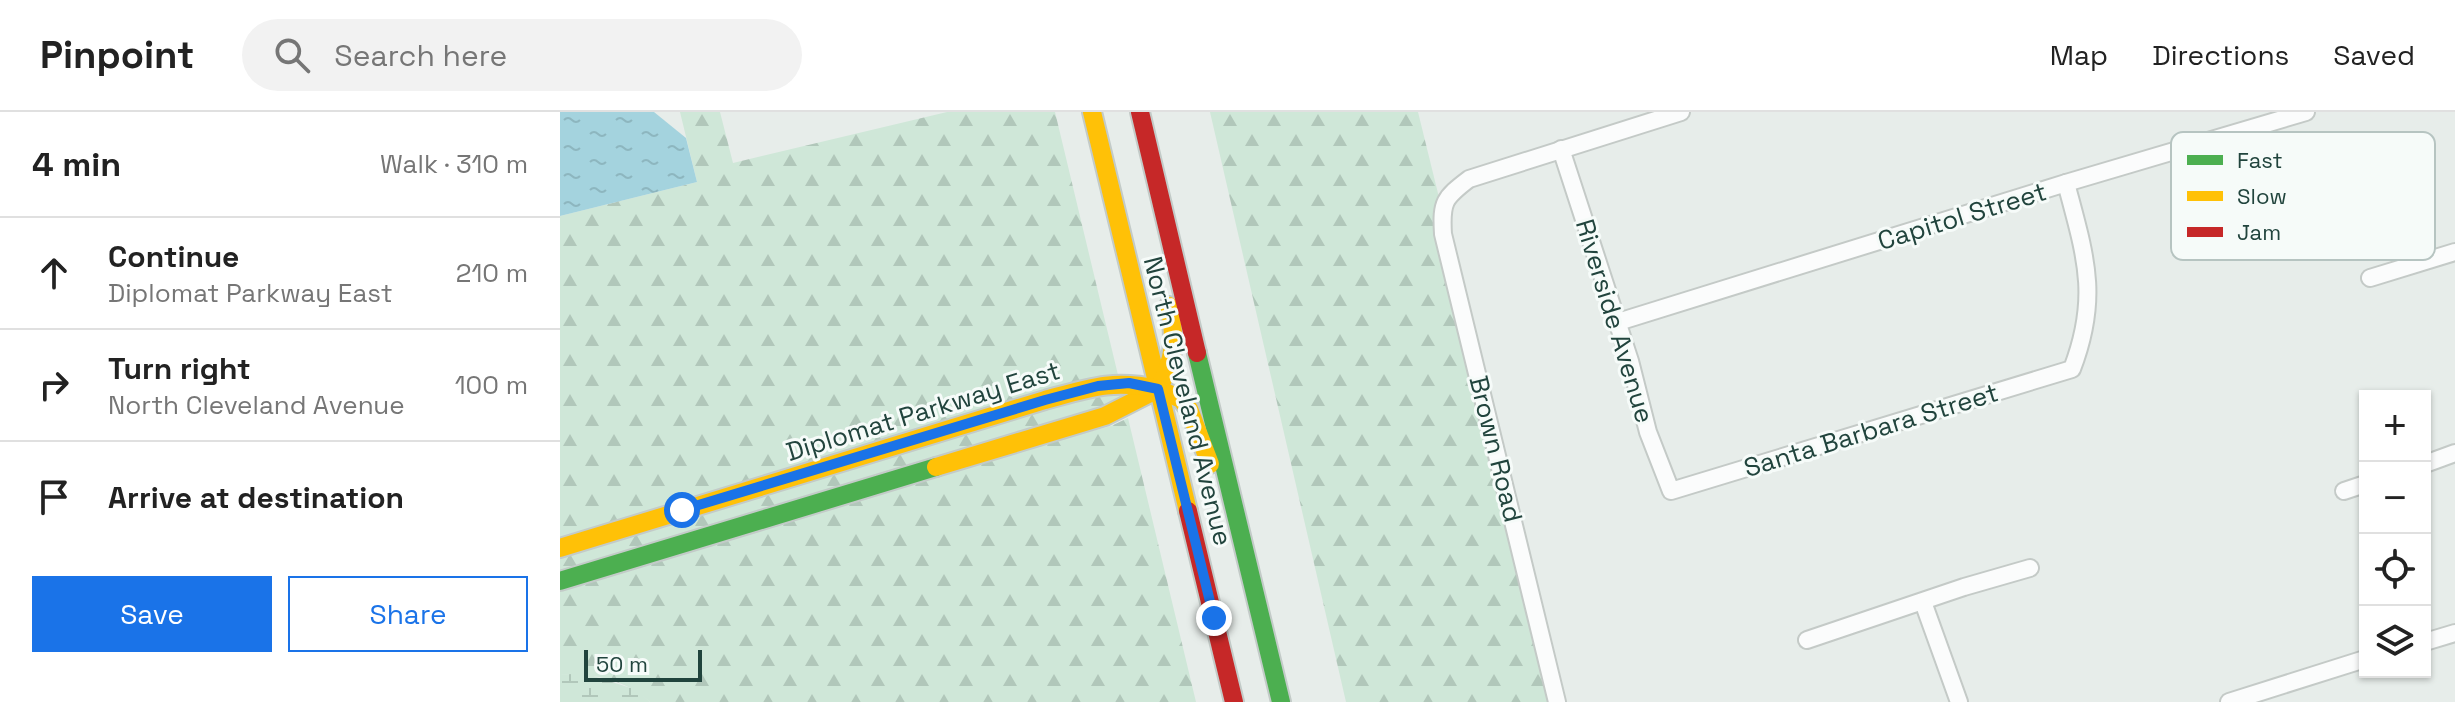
<!DOCTYPE html>
<meta charset="utf-8">
<style>
:root{--surface:#fff;--page:#f2f2f2;--text:#222;--muted:#767676;--line:#e0e0e0;--accent:#1a73e8}
body{margin:0;font-family:"Space Grotesk",sans-serif;background:var(--page);color:var(--text)}
.controls{position:absolute;right:24px;bottom:24px;display:grid;overflow:hidden;border-radius:0px;box-shadow:0 2px 6px #0004}
.controls button{width:72px;height:72px;display:grid;place-items:center;padding:0;border:0;border-bottom:2px solid var(--line);background:var(--surface);color:var(--text);font:40px sans-serif}
.scale{position:absolute;left:24px;bottom:20px;width:118px;box-sizing:border-box;padding-left:8px;border:4px solid #21443d;border-top:0;font-size:22px;line-height:28px;white-space:nowrap;color:#21443d;-webkit-text-stroke:6px #f6fbf9;paint-order:stroke}
.stop{position:absolute;width:24px;height:24px;margin:-18px;border:6px solid #1a73e8;border-radius:50%;background:#fff}
.stop.end{background:#1a73e8;border-color:#fff;box-shadow:0 2px 8px #0008}
.list{margin:0;padding:0;list-style:none}
h2{display:flex;justify-content:space-between;align-items:center;height:104px;margin:0;padding:0 32px;font-size:34px}
h2 small{font-size:26px;font-weight:400;color:var(--muted)}
.list li{display:grid;grid-template-columns:52px 1fr auto;gap:24px;align-items:center;box-sizing:border-box;height:112px;padding:0 32px;border-top:2px solid var(--line)}
.list b{display:block;font-size:30px;white-space:nowrap}
.list p{margin:0;font-size:26px;white-space:nowrap;color:var(--muted)}
.list em{font-size:26px;font-style:normal;color:var(--muted)}
.actions{display:flex;gap:16px;padding:24px 32px}
.actions a{flex:1;padding:18px 0;border:2px solid var(--accent);border-radius:0px;text-align:center;font-size:28px;color:var(--accent)}
.actions .main{background:var(--accent);color:#fff}
.icon{flex:none;width:44px;height:44px;fill:none;stroke:currentColor;stroke-width:2;stroke-linecap:round;stroke-linejoin:round}
.map{position:relative;flex:none;width:1895px;height:590px;overflow:hidden}
header{display:flex;align-items:center;gap:48px;box-sizing:border-box;height:112px;padding:0 40px;background:var(--surface);border-bottom:2px solid var(--line)}
header strong{font-size:38px}
nav{display:flex;gap:44px;margin-inline-start:auto;font-size:28px}
.search{width:560px;height:72px;background:var(--page);display:flex;align-items:center;gap:20px;box-sizing:border-box;padding:0 28px;border-radius:44px;color:var(--muted);font-size:30px}
main{display:flex}
aside{flex:1;background:var(--surface)}
.map>svg:first-child{display:block}
.forest{fill:url(#forest-firs)}
.wetland{fill:url(#wetland-marsh)}
.water{fill:url(#water-ripples)}
.lines{fill:none;stroke-linecap:round;stroke-linejoin:round}
.street-casing{stroke:#c4cac7;stroke-width:20}
.fast-casing{stroke:#c3cbc8;stroke-width:22}
.slow-casing{stroke:#c3cbc8;stroke-width:22}
.jam-casing{stroke:#c3cbc8;stroke-width:22}
.street{stroke:#fbfcfc;stroke-width:16}
.fast{stroke:#4caf50;stroke-width:18}
.slow{stroke:#ffc107;stroke-width:18}
.jam{stroke:#c62828;stroke-width:18}
.route{stroke:#1a73e8;stroke-width:10}
.labels{text-anchor:middle;dominant-baseline:central;stroke-width:6;stroke-linejoin:round;paint-order:stroke}
.street-label{font-size:26px;fill:#21443d;stroke:#f6fbf9}
.key{fill:#f6fbf9;stroke:#b6c4c1;stroke-width:2}
.key-label{font-size:22px;fill:#21443d}
</style>
<header>
<strong>Pinpoint</strong>
<div class="search"><svg class="icon" aria-label="search" viewBox="0 0 24 24"><circle cx="10" cy="10" r="6"/><path d="M15 15l6 6"/></svg>Search here</div>
<nav><a>Map</a><a>Directions</a><a>Saved</a></nav>
</header>
<main>
<aside>
<h2>4 min<small>Walk · 310 m</small></h2>
<ul class="list">
<li><svg class="icon" aria-label="ahead" viewBox="0 0 24 24"><path d="M12 20V5M6 11l6-6 6 6"/></svg><div><b>Continue</b><p>Diplomat Parkway East</p></div><em>210 m</em></li>
<li><svg class="icon" aria-label="right" viewBox="0 0 24 24"><path d="M7 20v-9h11M14 6l5 5-5 5"/></svg><div><b>Turn right</b><p>North Cleveland Avenue</p></div><em>100 m</em></li>
<li><svg class="icon" aria-label="arrive" viewBox="0 0 24 24"><path d="M6 21V4h12l-3 4 3 4H6"/></svg><div><b>Arrive at destination</b></div></li>
</ul>
<div class="actions"><a class="main">Save</a><a>Share</a></div>
</aside>
<div class="map">
<svg width="1895" height="590" viewBox="0 0 1895 590">
<defs>
<pattern id="forest-firs" width="22" height="20" patternUnits="userSpaceOnUse" patternTransform="scale(2)"><rect width="22" height="20" fill="#cfe7d8"/><path d="M5 1l3.5 6h-7zM16 11l3.5 6h-7z" fill="#b1c7ba"/></pattern>
<pattern id="wetland-marsh" width="20" height="14" patternUnits="userSpaceOnUse" patternTransform="scale(2)"><rect width="20" height="14" fill="#cfe7d8"/><path d="M1 5h8M5 5V1M11 12h8M15 12V8" fill="none" stroke="#b1c7ba"/></pattern>
<pattern id="water-ripples" width="26" height="14" patternUnits="userSpaceOnUse" patternTransform="scale(2)"><rect width="26" height="14" fill="#a4d3de"/><path d="M2 4q2-2 4 0t4 0M15 11q2-2 4 0t4 0" fill="none" stroke="#8db6bf"/></pattern>
</defs>
<rect width="100%" height="100%" fill="#e7edea"/>
<!-- forest -->
<g class="forest">
<polygon points="120,0 160,0 173,51 387,0 495,0 558,263 0,426 0,104 137,70"/>
<polygon points="650,0 858,0 1003,590 786,590"/>
<polygon points="563,281 564,288 0,460 0,445 487,296 540,283"/>
<path d="M568,306l68,284h-546c-23,-22 -59,-30 -90,-27v-84l490,-149 61,-16z"/>
</g>
<!-- wetland -->
<polygon class="wetland" points="24,561 77,578 90,590 0,590 0,563"/>
<!-- water -->
<polygon class="water" points="0,0 94,0 126,26 137,70 0,104"/>
<g class="lines">
<defs>
<g id="street">
<path d="M1001,37l69,212 18,71 23,59 401,-122c28,-73 13,-114 -6,-186"/>
<polyline points="1810,166 1895,140"/>
<polyline points="1058,210 1506,71 1746,0"/>
<polyline points="1865,352 1895,341"/>
<polyline points="1784,379 1805,372"/>
<polyline points="1363,490 1399,590"/>
<polyline points="1247,528 1404,475 1470,456"/>
<polyline points="1865,530 1895,521"/>
<path d="M997,590l-114,-468c-2,-32 1,-36 26,-55l212,-67"/>
<polyline points="1669,590 1805,547"/>
</g>
<g id="fast">
<polyline points="637,241 721,590"/>
<polyline points="0,469 376,355"/>
</g>
<g id="slow">
<polyline points="532,0 628,399"/>
<path d="M598,277c17,-29 18,-51 11,-83"/>
<polyline points="598,277 621,287 629,297 650,352"/>
<polyline points="376,355 545,304 598,277"/>
<path d="M0,436l485,-148c44,-12 67,-21 113,-11"/>
</g>
<g id="jam">
<polyline points="580,0 637,241"/>
<polyline points="628,399 674,590"/>
</g>
</defs>
<!-- street casing -->
<use href="#street" class="street-casing"/>
<!-- fast casing -->
<use href="#fast" class="fast-casing"/>
<!-- slow casing -->
<use href="#slow" class="slow-casing"/>
<!-- jam casing -->
<use href="#jam" class="jam-casing"/>
<!-- street -->
<use href="#street" class="street"/>
<!-- fast -->
<use href="#fast" class="fast"/>
<!-- slow -->
<use href="#slow" class="slow"/>
<!-- jam -->
<use href="#jam" class="jam"/>
</g>
<g class="lines">
<!-- route -->
<polyline class="route" points="122,398 485,288 538,274 569,271 598,277 654,506"/>
</g>
<g class="labels">
<!-- street labels -->
<g class="street-label">
<text transform="translate(1402 104) rotate(-17)">Capitol Street</text>
<text transform="translate(1055 209) rotate(73)">Riverside Avenue</text>
<text transform="translate(628 289) rotate(76)">North Cleveland Avenue</text>
<text transform="translate(363 299) rotate(-17)">Diplomat Parkway East</text>
<text transform="translate(1311 318) rotate(-17)">Santa Barbara Street</text>
<text transform="translate(936 337) rotate(76)">Brown Road</text>
</g>
</g>
<!-- legend -->
<rect x="1611" y="20" width="264" height="128" rx="12" class="key"/>
<rect x="1627" y="43" width="36" height="10" fill="#4caf50"/>
<rect x="1627" y="79" width="36" height="10" fill="#ffc107"/>
<rect x="1627" y="115" width="36" height="10" fill="#c62828"/>
<g class="key-label">
<text x="1677" y="56">Fast</text>
<text x="1677" y="92">Slow</text>
<text x="1677" y="128">Jam</text>
</g>
</svg>
<div class="controls">
<button>+</button>
<button>−</button>
<button><svg class="icon" aria-label="locate" viewBox="0 0 24 24"><circle cx="12" cy="12" r="6"/><path d="M12 2v4M12 18v4M2 12h4M18 12h4"/></svg></button>
<button><svg class="icon" aria-label="layers" viewBox="0 0 24 24"><path d="M12 4l9 5-9 5-9-5zM3 14l9 5 9-5"/></svg></button>
</div>
<div class="scale">50 m</div>
<div class="stop" style="left:122px;top:398px"></div>
<div class="stop end" style="left:654px;top:506px"></div>
</div>
</main>
